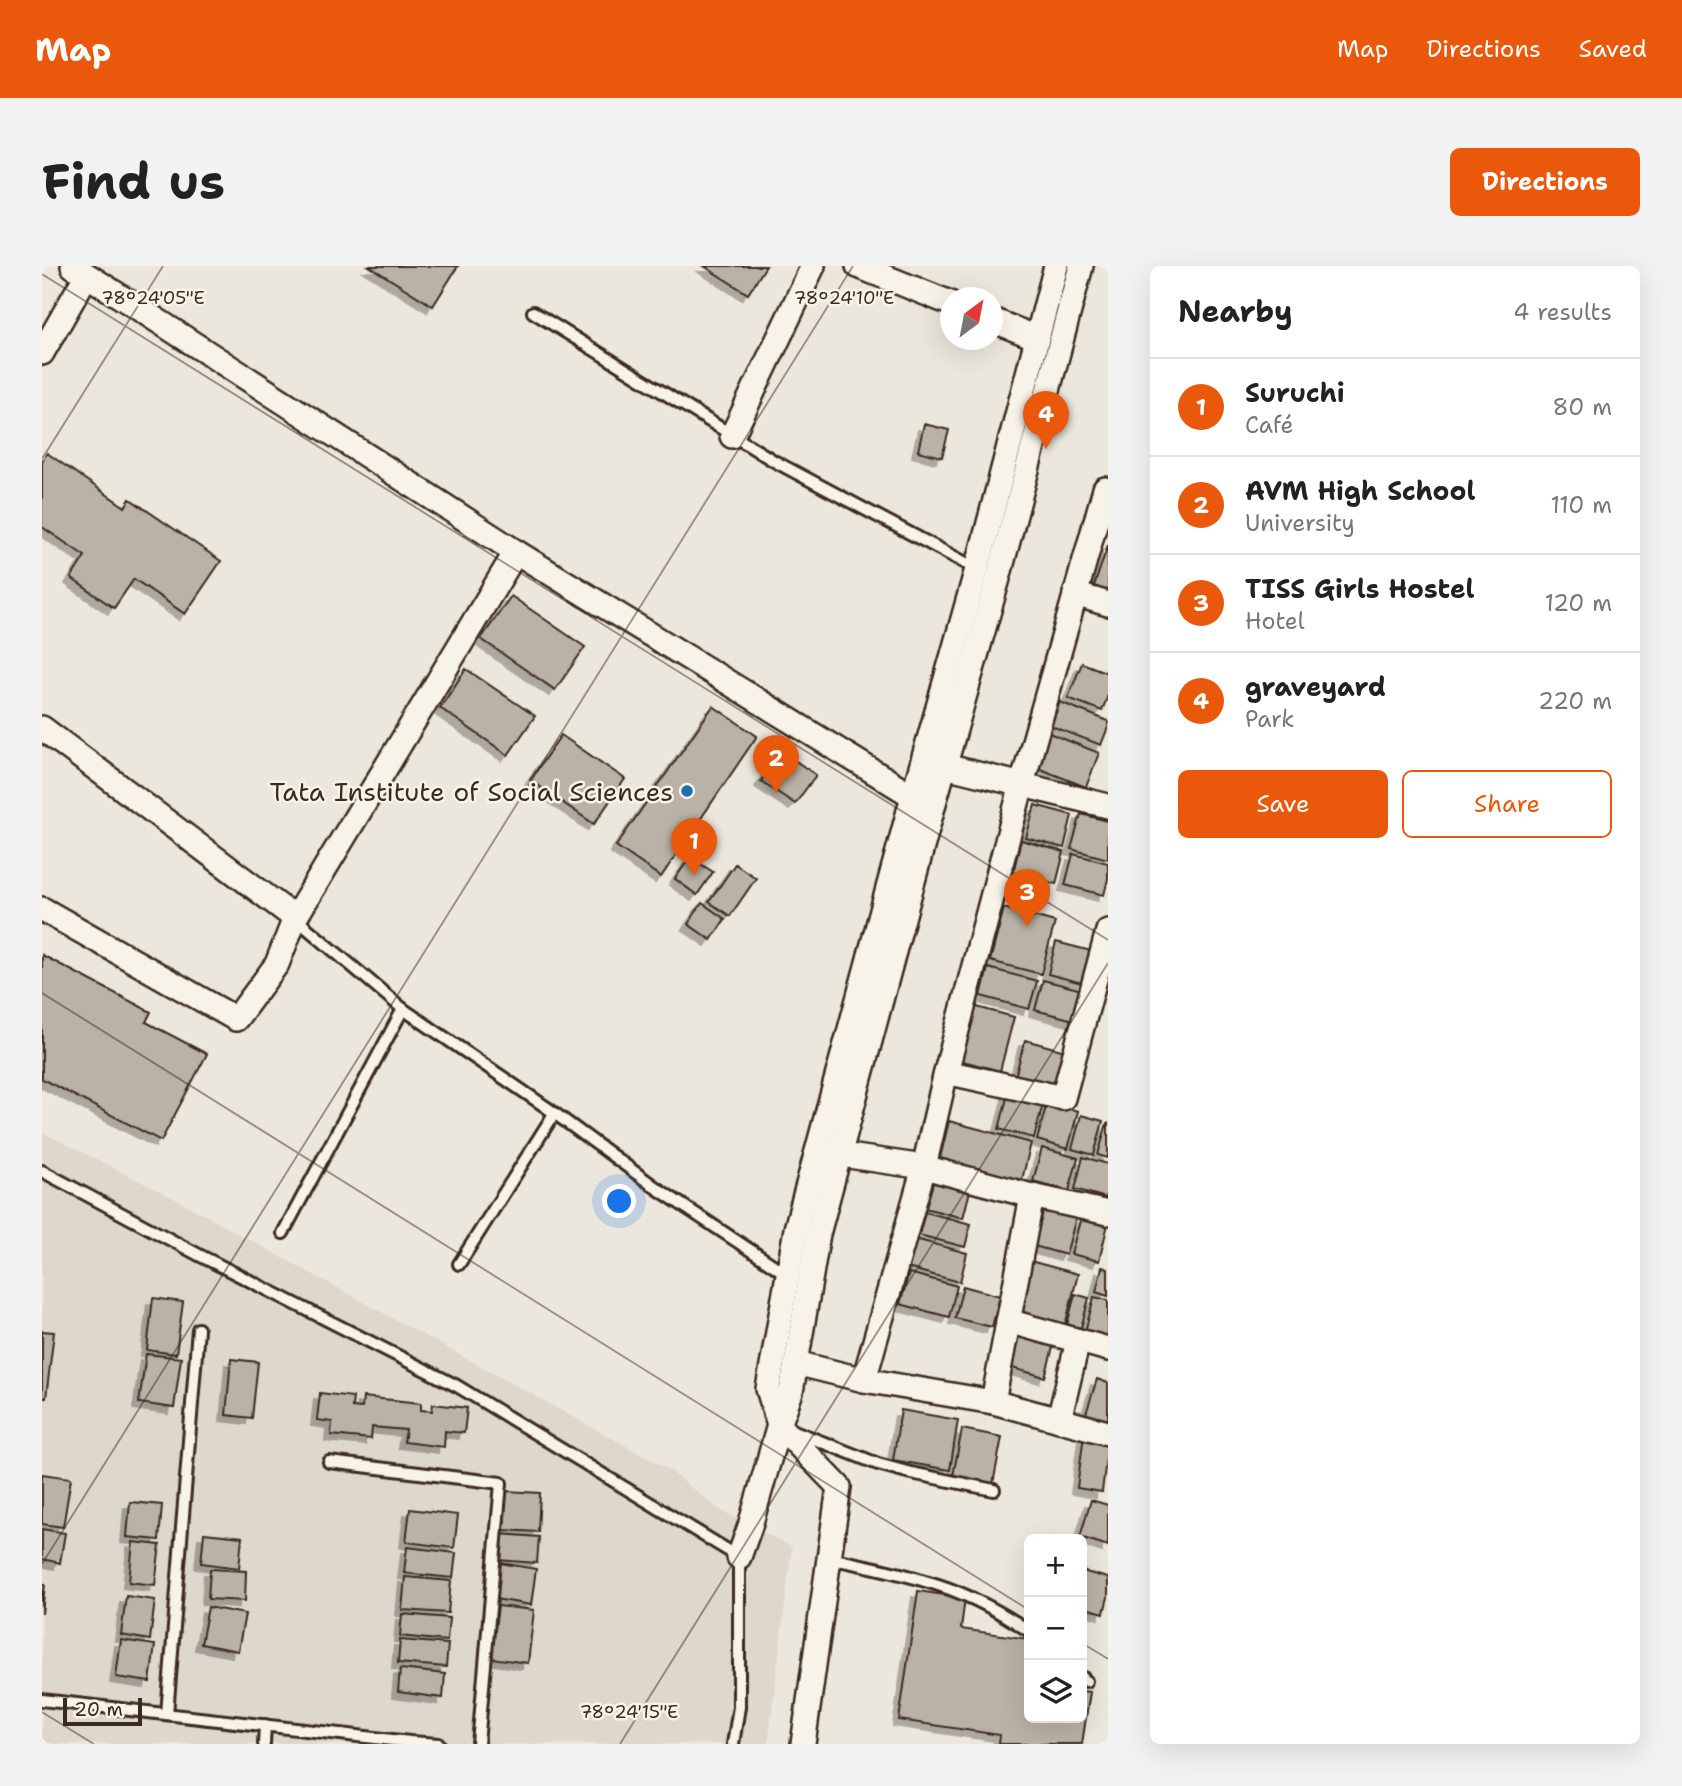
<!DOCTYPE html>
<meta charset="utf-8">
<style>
:root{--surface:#fff;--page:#f2f2f2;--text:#222;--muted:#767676;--line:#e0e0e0;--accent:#ea580c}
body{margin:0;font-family:"Shantell Sans",sans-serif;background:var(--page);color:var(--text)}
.controls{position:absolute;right:21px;bottom:21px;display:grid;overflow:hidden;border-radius:10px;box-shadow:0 7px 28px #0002}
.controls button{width:63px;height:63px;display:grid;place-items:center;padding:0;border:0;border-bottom:2px solid var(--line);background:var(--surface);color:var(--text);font:35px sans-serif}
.compass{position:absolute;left:898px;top:21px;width:63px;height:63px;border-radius:50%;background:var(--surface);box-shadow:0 7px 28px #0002;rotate:32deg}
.scale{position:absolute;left:21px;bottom:18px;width:79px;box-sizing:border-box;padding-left:7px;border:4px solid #3b2a1e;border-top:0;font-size:19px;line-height:24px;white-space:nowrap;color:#3b2a1e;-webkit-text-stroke:5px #f7f3e8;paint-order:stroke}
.you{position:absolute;left:578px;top:936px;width:24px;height:24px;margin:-18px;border:5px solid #fff;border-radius:50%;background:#1a73e8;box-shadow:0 0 0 10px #1a73e833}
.badge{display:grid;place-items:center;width:46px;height:46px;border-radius:50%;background:var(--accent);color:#fff;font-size:23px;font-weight:700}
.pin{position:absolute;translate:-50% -58px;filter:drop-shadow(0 2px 4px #0008)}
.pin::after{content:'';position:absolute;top:37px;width:24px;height:21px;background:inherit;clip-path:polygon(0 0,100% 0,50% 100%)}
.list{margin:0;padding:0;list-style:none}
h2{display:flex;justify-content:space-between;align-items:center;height:91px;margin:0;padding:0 28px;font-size:30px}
h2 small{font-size:23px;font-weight:400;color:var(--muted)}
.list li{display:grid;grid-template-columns:46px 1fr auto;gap:21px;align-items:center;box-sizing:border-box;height:98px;padding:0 28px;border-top:2px solid var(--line)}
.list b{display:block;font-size:26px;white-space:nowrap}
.list p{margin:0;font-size:23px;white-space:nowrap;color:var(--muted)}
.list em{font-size:23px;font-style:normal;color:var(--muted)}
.actions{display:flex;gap:14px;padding:21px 28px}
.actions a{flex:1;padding:16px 0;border:2px solid var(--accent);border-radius:10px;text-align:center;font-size:24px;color:var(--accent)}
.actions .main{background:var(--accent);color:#fff}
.icon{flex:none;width:38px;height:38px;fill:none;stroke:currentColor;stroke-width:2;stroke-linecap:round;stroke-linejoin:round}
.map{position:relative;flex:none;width:1066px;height:1478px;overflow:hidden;border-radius:10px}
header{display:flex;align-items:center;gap:42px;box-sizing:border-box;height:98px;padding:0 35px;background:var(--accent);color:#fff}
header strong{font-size:33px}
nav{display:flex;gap:38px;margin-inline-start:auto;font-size:24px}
.intro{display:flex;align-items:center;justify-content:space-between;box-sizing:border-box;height:168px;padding:0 42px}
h1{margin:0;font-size:49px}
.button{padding:18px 32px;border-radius:10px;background:var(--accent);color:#fff;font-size:24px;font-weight:700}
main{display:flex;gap:42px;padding:0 42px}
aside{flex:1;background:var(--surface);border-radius:10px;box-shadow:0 7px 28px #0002}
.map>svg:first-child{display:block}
.built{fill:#ddd7cc}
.building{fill:#bab2a7;stroke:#3b2a1e;stroke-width:2;filter:url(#shadow)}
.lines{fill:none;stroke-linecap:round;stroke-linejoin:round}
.service-casing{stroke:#3b2a1e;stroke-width:16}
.minor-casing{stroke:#3b2a1e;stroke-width:28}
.service{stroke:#f7f3e8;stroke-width:10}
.minor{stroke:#f7f3e8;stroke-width:23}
.ticks{fill:none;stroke:#3b2a1e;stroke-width:2;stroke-opacity:0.45}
.poi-dot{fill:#1f6fb2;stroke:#f7f3e8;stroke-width:2.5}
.labels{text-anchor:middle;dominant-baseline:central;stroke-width:5;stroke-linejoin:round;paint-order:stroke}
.poi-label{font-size:26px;fill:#3b2a1e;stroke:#f7f3e8;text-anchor:end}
.ticks-label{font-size:18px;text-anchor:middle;fill:#3b2a1e;stroke:#f7f3e8;stroke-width:5;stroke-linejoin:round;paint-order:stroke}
</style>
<header>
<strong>Map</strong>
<nav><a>Map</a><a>Directions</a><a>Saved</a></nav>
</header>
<div class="intro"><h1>Find us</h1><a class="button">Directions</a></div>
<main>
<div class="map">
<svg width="1066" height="1478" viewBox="0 0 1066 1478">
<defs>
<filter id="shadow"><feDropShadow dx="-6" dy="6" stdDeviation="0" flood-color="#0004"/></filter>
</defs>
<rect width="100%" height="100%" fill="#ece7dc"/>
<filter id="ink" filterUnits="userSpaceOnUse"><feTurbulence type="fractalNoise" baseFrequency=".0143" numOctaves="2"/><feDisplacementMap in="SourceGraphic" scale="14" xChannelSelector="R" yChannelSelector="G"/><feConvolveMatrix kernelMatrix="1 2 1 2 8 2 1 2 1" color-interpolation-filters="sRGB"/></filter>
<g filter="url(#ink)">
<!-- built -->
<polygon class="built" points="0,866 130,931 626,1203 675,1242 750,1281 726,1478 0,1478"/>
<!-- building -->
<g class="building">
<polygon points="327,0 416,0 391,40"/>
<polygon points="662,0 724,0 706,28"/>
<polygon points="882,158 907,164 900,191 876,185"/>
<polygon points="5,187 83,241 88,233 179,295 143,348 92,313 72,342 29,312 43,290 0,261 0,195"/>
<polygon points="1066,279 1066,332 1050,326"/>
<polygon points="469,330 543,381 513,424 439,373"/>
<polygon points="1040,397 1066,407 1066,429 1060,445 1026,432"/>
<polygon points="424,403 493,450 466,489 398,442"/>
<polygon points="1018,436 1066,455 1066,461 1059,479 1009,460"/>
<polygon points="671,440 715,470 619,611 574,580"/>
<polygon points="1007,467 1057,487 1044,521 993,501"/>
<polygon points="519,469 583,513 552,558 488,514"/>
<polygon points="739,485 774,509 753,538 719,515"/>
<polygon points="993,539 1030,549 1022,582 984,572"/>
<polygon points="1039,548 1066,555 1066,593 1029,583"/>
<polygon points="979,574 1022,586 1014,618 971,607"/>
<polygon points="1031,588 1066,597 1066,613 1062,629 1023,619"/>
<polygon points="648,591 671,606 655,629 633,613"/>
<polygon points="693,598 714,612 688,650 667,636"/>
<polygon points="660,637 683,653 669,674 646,658"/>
<polygon points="962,642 1013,656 999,708 948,695"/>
<polygon points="1014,676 1049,685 1040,717 1006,708"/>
<polygon points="0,689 109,746 104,756 165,788 119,875 0,813"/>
<polygon points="946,702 995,715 987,743 939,730"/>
<polygon points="1001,714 1040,724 1032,754 993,744"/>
<polygon points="931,740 972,751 958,805 917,794"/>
<polygon points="983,774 1027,786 1018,822 973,811"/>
<polygon points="967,824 1002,834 992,872 957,863"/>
<polygon points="1005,837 1036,845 1026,883 995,874"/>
<polygon points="1039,849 1061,855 1052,889 1030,883"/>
<polygon points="907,855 989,877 979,918 897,896"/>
<polygon points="1065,857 1066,857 1066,892 1056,889"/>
<polygon points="1000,882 1036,892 1027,925 991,915"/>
<polygon points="1041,891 1066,898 1066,924 1064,932 1033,923"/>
<polygon points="892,911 929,921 921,952 883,942"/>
<polygon points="1002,942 1034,951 1024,989 992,980"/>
<polygon points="883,946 929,958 923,981 877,969"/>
<polygon points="1039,951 1066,958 1057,995 1029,988"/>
<polygon points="873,973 925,987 918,1016 865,1002"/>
<polygon points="988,995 1036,1008 1023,1060 974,1048"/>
<polygon points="1060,1001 1066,1003 1066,1030 1054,1026"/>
<polygon points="867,1007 915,1020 907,1051 858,1038"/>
<polygon points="921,1020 958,1030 950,1061 913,1052"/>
<polygon points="1033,1028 1047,1032 1039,1062 1025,1059"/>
<polygon points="1052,1031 1066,1034 1066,1072 1043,1066"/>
<polygon points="111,1032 141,1036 134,1088 105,1084"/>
<polygon points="0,1065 12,1066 4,1132 0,1132"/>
<polygon points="977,1065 1013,1074 1003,1111 967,1101"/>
<polygon points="104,1088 139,1092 132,1142 97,1137"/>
<polygon points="189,1093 216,1096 210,1152 184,1149"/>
<polygon points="1055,1113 1066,1117 1066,1162 1042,1154"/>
<polygon points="278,1127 311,1131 310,1141 320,1142 321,1131 379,1137 379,1144 390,1145 391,1138 425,1142 422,1167 403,1165 402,1181 362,1176 364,1164 330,1161 329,1173 289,1169 290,1156 275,1154"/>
<polygon points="859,1144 916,1154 908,1204 851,1194"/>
<polygon points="920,1163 960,1171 951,1218 911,1210"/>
<polygon points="1042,1168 1066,1177 1060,1226 1035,1222"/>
<polygon points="0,1208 29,1212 21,1261 0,1258"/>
<polygon points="464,1225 498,1227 496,1266 462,1264"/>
<polygon points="1049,1234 1066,1239 1066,1280 1038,1271"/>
<polygon points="88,1236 120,1239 117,1274 85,1271"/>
<polygon points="368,1243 416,1249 412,1282 364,1276"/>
<polygon points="0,1263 23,1267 18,1297 0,1293"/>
<polygon points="162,1267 200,1271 197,1302 159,1297"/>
<polygon points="457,1268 497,1271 495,1297 455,1294"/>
<polygon points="91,1276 118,1279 113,1319 87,1316"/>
<polygon points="365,1281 414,1287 411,1312 362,1307"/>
<polygon points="458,1297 494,1303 489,1339 453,1333"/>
<polygon points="168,1303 204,1305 203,1335 166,1333"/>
<polygon points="1040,1305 1066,1312 1066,1331 1062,1347 1040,1341"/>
<polygon points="363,1311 409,1315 406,1347 360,1344"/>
<polygon points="0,1318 3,1318 0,1348"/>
<polygon points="876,1325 923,1332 919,1363 987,1373 987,1452 1040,1452 1040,1425 1048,1426 1040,1478 957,1478 958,1469 857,1454"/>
<polygon points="84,1330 113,1334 108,1374 79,1369"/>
<polygon points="456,1340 492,1344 486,1397 449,1392"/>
<polygon points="166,1341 203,1348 196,1385 159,1378"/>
<polygon points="360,1348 407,1352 405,1375 358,1370"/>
<polygon points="79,1374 113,1379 108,1416 74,1411"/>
<polygon points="358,1374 406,1378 404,1401 356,1397"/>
<polygon points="358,1403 403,1408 401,1432 356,1426"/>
</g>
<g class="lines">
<defs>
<g id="service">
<polyline points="491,46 732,195 935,303"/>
<polyline points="253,652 361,743 504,841 613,921 746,1009"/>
<polyline points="0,905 157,989 415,1120 697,1291 697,1441 691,1478"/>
<polyline points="241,967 361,743"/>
<polyline points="417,998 512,848"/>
<polyline points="752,1165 836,1198 869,1207 952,1224"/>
<polyline points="287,1196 459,1217 436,1478"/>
<path d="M787,1292c32,7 65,13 96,23 37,10 73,29 104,50"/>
<polyline points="1040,1411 1044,1415"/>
<polyline points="0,1434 368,1476 397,1478"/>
<polyline points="125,1448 156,1063"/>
<polyline points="222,1478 223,1459"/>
</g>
<g id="minor">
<polyline points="31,0 474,286 871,530 882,534"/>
<polyline points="816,0 908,37"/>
<polyline points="950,54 995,72"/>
<polyline points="0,87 44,10"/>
<polyline points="690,170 771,0"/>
<polyline points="1033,328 1066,338"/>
<polyline points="0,462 253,652"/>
<polyline points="903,500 1066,540"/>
<polyline points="0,643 194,753 235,698 253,652 474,286"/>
<polyline points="904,806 1021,832 1066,665"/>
<polyline points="786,887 882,901 990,930 1066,947"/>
<polyline points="966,1055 1066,1083"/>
<polyline points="754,1097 822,1114 951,1136 1066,1167"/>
<polyline points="822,1114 882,901 904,806 980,518 1063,223"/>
<polyline points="951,1136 990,930"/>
<polyline points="1017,1154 1036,1075"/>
<polyline points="697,1291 708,1260 737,1159 749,1126 776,968 892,537 957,309 1039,0"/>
<polyline points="761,1478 797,1221 737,1159 726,1123 754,963 871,530 935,303 1014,0"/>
</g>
</defs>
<!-- service casing -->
<use href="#service" class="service-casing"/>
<!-- minor casing -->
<use href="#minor" class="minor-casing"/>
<!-- service -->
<use href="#service" class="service"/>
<!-- minor -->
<use href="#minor" class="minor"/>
</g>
</g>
<!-- ticks -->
<path class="ticks" d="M0,8l1066,666M0,193l121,-193M0,727l987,617M0,1298l811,-1298M1040,1377l26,16M0,1446l52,32M578,1478l488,-781"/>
<!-- markers -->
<circle class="poi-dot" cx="645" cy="525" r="7"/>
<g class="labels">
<!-- poi labels -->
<g class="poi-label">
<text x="631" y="525">Tata Institute of Social Sciences</text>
</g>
</g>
<g class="ticks-label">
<text x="111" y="38">78°24'05"E</text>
<text x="802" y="38">78°24'10"E</text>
<text x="587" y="1452">78°24'15"E</text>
</g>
</svg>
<div class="controls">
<button>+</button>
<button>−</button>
<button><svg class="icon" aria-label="layers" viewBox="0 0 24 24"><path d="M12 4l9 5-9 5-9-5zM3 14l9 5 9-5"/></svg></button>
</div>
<svg class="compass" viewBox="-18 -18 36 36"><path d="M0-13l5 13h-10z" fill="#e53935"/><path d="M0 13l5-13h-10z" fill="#767676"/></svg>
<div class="scale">20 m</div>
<div class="you"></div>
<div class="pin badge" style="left:652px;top:610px">1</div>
<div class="pin badge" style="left:734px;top:527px">2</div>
<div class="pin badge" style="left:985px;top:661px">3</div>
<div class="pin badge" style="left:1004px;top:183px">4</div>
</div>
<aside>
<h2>Nearby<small>4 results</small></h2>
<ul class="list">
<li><span class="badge">1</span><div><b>Suruchi</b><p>Café</p></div><em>80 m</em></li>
<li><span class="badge">2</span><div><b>AVM High School</b><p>University</p></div><em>110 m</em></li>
<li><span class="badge">3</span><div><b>TISS Girls Hostel</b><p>Hotel</p></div><em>120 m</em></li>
<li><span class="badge">4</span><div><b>graveyard</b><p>Park</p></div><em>220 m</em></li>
</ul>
<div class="actions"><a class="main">Save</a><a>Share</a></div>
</aside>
</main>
